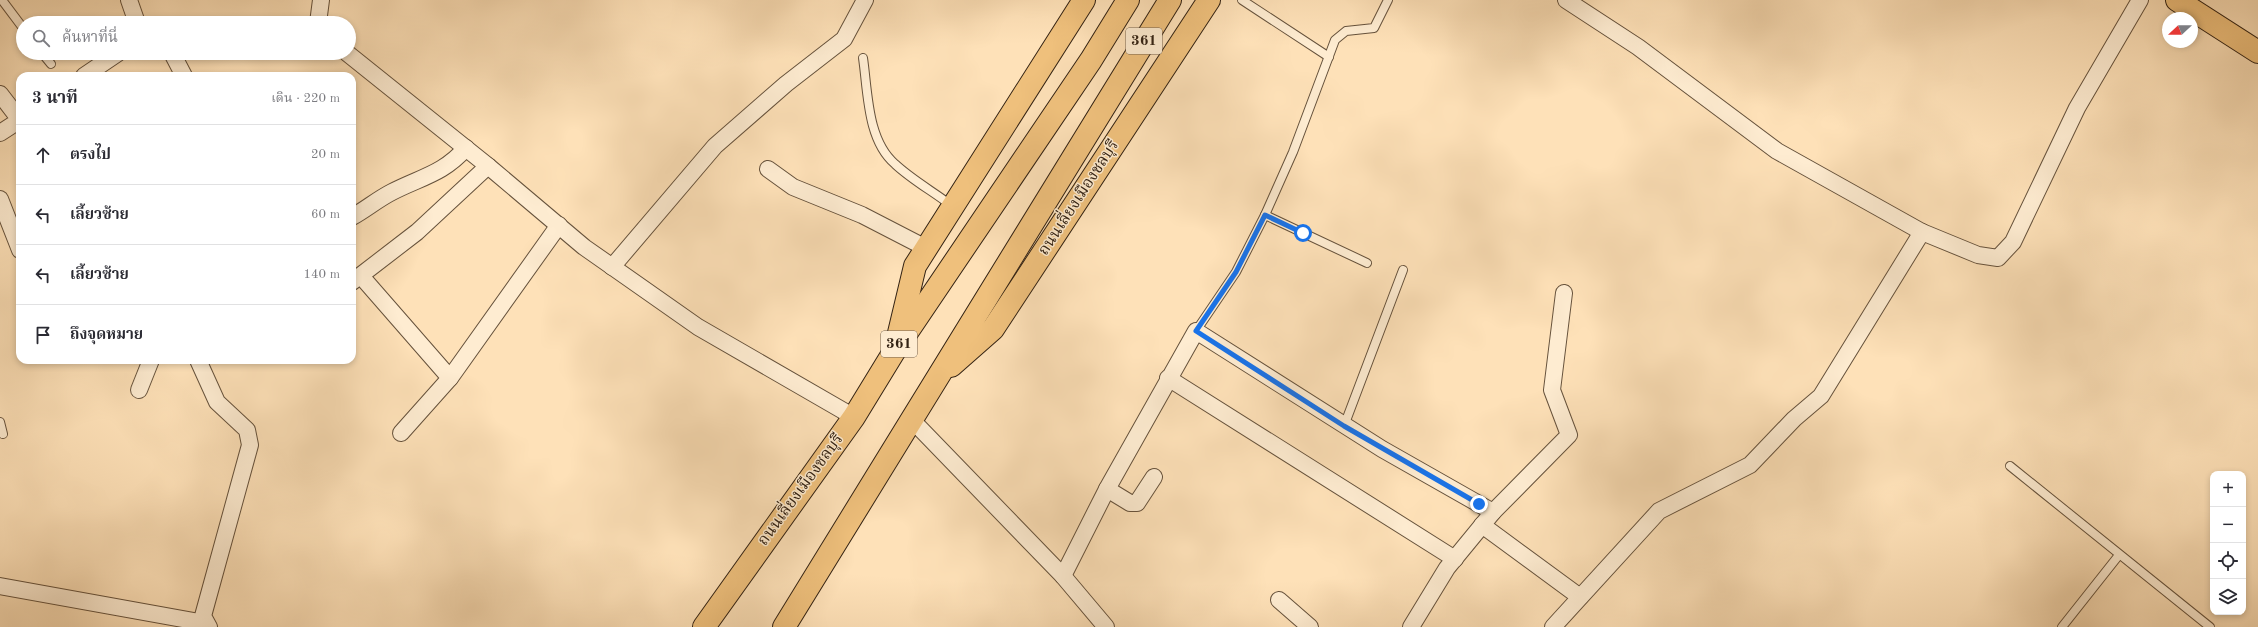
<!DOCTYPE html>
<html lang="th">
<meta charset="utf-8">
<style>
:root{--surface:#fff;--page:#f2f2f3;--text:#2b2b33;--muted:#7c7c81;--line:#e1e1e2}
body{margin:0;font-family:"Old Standard TT","Noto Serif Thai",serif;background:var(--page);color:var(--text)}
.controls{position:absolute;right:12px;bottom:12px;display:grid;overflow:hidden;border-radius:8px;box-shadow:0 2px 6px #0003}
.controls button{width:36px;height:36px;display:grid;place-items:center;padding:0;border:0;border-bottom:1px solid var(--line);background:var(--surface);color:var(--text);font:20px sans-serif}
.compass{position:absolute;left:2162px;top:12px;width:36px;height:36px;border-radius:50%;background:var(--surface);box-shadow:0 2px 6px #0003;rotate:248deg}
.stop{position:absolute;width:12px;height:12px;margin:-9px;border:3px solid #1a73e8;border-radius:50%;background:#fff}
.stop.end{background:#1a73e8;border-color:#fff;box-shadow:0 1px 4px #0008}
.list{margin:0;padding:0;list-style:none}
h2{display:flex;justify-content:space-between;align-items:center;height:52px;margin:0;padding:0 16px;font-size:17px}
h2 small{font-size:13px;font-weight:400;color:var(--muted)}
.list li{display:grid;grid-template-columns:26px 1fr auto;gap:12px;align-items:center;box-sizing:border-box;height:60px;padding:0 16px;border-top:1px solid var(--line)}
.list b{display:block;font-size:15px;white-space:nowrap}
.list em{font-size:13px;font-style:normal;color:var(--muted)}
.icon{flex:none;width:22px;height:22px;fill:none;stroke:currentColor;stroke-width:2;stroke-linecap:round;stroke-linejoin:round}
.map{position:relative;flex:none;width:2258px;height:627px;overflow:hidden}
.search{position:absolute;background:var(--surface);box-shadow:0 2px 6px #0003;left:16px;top:16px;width:340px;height:44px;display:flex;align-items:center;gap:10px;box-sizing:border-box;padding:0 14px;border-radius:22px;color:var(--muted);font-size:15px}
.panel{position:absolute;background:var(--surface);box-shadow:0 2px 6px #0003;left:16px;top:72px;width:340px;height:292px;border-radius:12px}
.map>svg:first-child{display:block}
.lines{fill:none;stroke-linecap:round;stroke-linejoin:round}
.service-casing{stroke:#66523c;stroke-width:10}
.minor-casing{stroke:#66523c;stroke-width:18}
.primary-casing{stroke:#332213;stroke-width:24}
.trunk-casing{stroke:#332213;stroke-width:24}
.service{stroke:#feecd1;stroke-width:8}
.minor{stroke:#feecd1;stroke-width:16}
.primary{stroke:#efc07c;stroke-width:22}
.trunk{stroke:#efc07c;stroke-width:22}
.route{stroke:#1a73e8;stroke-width:5}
.labels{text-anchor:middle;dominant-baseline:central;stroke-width:3;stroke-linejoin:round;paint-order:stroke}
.shield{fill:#feecd1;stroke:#705f4c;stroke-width:1}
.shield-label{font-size:15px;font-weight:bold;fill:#332213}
.street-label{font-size:16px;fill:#332213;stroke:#feecd1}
</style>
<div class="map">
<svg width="2258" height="627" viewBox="0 0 2258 627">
<rect width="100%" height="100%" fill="#fee1b8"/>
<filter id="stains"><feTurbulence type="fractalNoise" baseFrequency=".005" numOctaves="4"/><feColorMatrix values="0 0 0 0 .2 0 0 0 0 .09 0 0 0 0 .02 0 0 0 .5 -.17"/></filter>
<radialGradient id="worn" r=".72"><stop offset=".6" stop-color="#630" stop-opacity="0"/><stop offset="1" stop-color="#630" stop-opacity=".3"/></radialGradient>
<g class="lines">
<defs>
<g id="service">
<polyline points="2,0 23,28"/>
<polyline points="1242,0 1329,57"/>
<polyline points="42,53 51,64"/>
<path d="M863,58c5,34 4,82 32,106 17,16 39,28 57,42"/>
<polyline points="1265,215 1367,263"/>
<polyline points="1196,331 1236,272 1265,215 1293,152 1335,40 1346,31 1374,28 1388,0"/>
<polyline points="0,422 3,434"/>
<polyline points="1344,426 1403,270"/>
<polyline points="2010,466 2210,627"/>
<polyline points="2062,627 2119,555"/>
</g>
<g id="minor">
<polyline points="129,0 137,23"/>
<polyline points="1566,0 1638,47 1777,151 1922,232 1978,255 1998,258 2013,242 2077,108 2140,0"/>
<polyline points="318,23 321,0"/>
<polyline points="172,53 184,76"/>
<polyline points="347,53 488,166 584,247 698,327 854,417"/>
<polyline points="84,76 118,53"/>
<polyline points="0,94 20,120 0,133"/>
<polyline points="768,169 793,187 862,215 926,248"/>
<polyline points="0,199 20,250"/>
<path d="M352,217c13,-7 26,-18 40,-25 29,-15 51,-18 74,-44"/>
<polyline points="612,267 715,146 786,84 844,39 865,0"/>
<polyline points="361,276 450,378 401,433"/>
<polyline points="352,282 417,232 488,166"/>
<polyline points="198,360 217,402 247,430 250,445 203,616 209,627"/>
<polyline points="450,378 559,225"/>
<polyline points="1168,378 1455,559"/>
<polyline points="139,390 151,360"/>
<polyline points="911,419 1063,576 1106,627"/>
<polyline points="1107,489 1130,503 1137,503 1154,477"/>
<polyline points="1482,525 1580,597"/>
<polyline points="1063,576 1107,489 1196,331 1382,449 1493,512"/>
<polyline points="0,586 205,623"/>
<polyline points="1279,600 1310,627"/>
<polyline points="1411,627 1447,568 1493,512 1569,435 1552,390 1564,293"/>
<polyline points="1553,627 1659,511 1750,465 1794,419 1821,396 1922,232"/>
</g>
<polyline id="primary" points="2177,0 2258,52"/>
<g id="trunk">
<polyline points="898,337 915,266 1084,0"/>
<polyline points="951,366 993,329 1209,0"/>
<polyline points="704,627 854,417 895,350 1091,60 1128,0"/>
<polyline points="784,627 1170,0"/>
</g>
</defs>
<!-- service casing -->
<use href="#service" class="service-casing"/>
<!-- minor casing -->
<use href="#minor" class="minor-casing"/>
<!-- primary casing -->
<use href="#primary" class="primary-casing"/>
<!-- trunk casing -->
<use href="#trunk" class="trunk-casing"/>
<!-- service -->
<use href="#service" class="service"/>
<!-- minor -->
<use href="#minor" class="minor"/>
<!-- primary -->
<use href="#primary" class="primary"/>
<!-- trunk -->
<use href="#trunk" class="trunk"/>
</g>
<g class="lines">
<!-- route -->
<polyline class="route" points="1303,233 1265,215 1236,272 1196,331 1344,426 1479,504"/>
</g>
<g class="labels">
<!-- shield labels -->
<g class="shield">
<rect x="1126" y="28" width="36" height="26" rx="3"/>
<rect x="881" y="331" width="36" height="26" rx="3"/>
</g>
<g class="shield-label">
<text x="1144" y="41">361</text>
<text x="899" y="344">361</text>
</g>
<!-- street labels -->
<g class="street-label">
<text transform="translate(1079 198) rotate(-57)">ถนนเลี่ยงเมืองชลบุรี</text>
<text transform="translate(801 490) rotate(-54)">ถนนเลี่ยงเมืองชลบุรี</text>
</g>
</g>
<rect width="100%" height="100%" filter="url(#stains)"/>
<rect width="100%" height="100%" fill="url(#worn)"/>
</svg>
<div class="controls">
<button>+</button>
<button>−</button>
<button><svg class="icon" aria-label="locate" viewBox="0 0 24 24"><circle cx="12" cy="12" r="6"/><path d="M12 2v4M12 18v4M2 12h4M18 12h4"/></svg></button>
<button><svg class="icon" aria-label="layers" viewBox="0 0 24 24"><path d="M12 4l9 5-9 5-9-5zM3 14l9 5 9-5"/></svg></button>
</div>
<svg class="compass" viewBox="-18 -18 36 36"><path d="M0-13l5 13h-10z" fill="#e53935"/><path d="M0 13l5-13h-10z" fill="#7c7c81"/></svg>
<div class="stop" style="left:1303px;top:233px"></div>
<div class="stop end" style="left:1479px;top:504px"></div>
<div class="search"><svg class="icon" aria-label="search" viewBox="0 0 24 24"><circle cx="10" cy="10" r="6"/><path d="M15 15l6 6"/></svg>ค้นหาที่นี่</div>
<section class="panel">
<h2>3 นาที<small>เดิน · 220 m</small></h2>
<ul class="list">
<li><svg class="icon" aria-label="ahead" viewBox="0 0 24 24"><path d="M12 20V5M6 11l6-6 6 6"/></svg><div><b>ตรงไป</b></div><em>20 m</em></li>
<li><svg class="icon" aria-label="left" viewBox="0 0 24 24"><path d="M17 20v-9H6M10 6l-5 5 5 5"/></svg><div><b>เลี้ยวซ้าย</b></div><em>60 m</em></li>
<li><svg class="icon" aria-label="left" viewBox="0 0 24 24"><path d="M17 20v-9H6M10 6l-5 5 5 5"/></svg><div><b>เลี้ยวซ้าย</b></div><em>140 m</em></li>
<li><svg class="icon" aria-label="arrive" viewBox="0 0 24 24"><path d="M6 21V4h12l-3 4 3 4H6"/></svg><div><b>ถึงจุดหมาย</b></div></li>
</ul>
</section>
</div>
